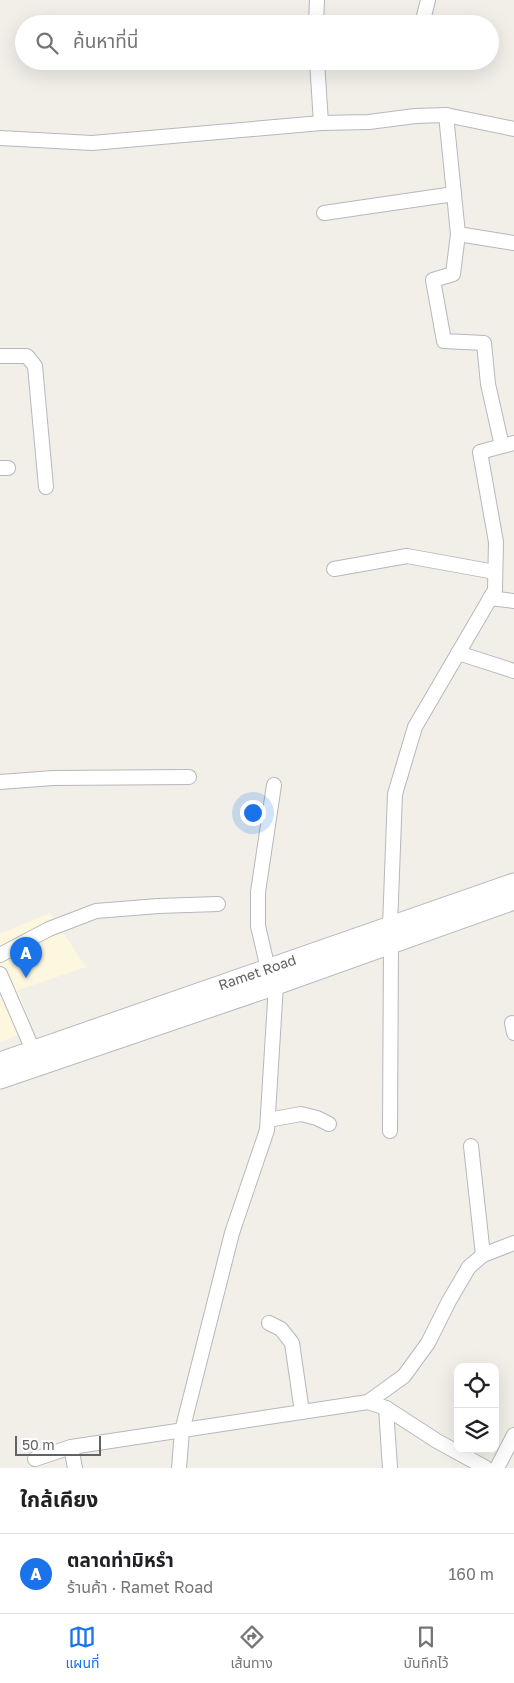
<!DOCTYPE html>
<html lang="th">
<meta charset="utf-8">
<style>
:root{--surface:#fff;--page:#f6f6f6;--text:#202124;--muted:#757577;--line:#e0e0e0;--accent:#1a73e8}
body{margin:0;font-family:"Golos Text","Noto Sans Thai",sans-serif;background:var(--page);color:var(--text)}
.controls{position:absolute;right:15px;bottom:15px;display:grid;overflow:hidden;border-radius:10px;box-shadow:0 5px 20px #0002}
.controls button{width:45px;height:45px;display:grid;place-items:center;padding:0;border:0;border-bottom:1px solid var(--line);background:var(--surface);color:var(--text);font:25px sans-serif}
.scale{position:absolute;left:15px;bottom:12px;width:86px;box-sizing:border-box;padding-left:5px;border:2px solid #5f6368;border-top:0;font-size:14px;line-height:18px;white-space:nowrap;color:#5f6368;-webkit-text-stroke:4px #fff;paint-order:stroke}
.you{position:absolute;left:252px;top:812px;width:18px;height:18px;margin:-12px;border:4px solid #fff;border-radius:50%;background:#1a73e8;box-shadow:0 0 0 8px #1a73e833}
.badge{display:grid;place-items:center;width:32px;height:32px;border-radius:50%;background:var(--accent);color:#fff;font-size:16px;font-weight:700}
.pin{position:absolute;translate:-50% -41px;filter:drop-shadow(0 1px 2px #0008)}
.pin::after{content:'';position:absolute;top:26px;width:18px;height:15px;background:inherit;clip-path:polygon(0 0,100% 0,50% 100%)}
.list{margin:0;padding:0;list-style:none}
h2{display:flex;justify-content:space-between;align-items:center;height:65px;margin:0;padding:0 20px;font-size:21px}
h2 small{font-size:16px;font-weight:400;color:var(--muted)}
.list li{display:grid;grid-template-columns:32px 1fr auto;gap:15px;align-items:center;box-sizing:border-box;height:80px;padding:0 20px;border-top:1px solid var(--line)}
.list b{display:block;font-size:19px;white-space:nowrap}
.list p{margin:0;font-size:16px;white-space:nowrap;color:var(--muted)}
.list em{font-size:16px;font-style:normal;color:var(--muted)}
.icon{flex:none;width:28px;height:28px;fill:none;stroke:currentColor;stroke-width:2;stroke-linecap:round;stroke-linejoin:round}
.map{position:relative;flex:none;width:514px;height:1468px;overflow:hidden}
.search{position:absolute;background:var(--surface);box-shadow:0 5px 20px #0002;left:15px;right:15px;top:15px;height:55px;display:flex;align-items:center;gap:12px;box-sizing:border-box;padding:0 18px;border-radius:28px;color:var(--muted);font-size:19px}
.sheet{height:145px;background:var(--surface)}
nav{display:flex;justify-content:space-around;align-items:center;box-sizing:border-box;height:70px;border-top:1px solid var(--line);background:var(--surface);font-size:14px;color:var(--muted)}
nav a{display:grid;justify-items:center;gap:2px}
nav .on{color:var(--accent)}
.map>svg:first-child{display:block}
.commercial{fill:#fef7e0}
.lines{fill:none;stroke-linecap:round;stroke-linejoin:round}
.minor-casing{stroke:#b5b8bc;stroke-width:16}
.secondary-casing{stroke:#b6babf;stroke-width:21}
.minor{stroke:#fff;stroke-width:14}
.secondary{stroke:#fff;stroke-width:19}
.labels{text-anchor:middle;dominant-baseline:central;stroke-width:4;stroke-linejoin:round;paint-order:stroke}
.street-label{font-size:14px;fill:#5f6368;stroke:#fff}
</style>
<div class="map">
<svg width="514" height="1468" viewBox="0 0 514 1468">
<rect width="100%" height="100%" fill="#f1efe8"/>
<!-- commercial -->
<polygon class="commercial" points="50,913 86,967 18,990 32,1030 0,1042 0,934"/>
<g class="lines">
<defs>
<g id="minor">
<polyline points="316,24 317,0"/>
<polyline points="422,24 428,0"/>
<polyline points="317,61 321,123"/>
<polyline points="446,115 458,234 453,274 433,280 444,341 484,343 488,384 502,446"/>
<polyline points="0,138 92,143 321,123 369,122 415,116 446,115 514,129"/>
<polyline points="324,213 454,194"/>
<polyline points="458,234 514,243"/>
<polyline points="0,356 27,356 35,366 46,487"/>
<polyline points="0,468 8,468"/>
<polyline points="334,569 407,556 495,572"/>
<polyline points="490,598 514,601"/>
<polyline points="458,653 514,671"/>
<polyline points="0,782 53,778 189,777"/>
<polyline points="390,926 395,794 415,727 495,590 496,542 480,452 514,443"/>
<polyline points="0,955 49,929 96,911 158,906 218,904"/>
<polyline points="268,969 258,926 258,892 274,785"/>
<polyline points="0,974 33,1050"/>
<polyline points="512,1023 514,1033"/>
<polyline points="268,1120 301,1114 317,1118 329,1124"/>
<polyline points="390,1131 391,944"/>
<polyline points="471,1146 483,1255"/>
<polyline points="269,1323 281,1329 292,1343 302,1412"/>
<polyline points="368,1402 386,1408 437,1441 486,1468"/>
<polyline points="386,1408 390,1468"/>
<polyline points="71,1447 75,1468"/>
<polyline points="35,1459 71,1447 368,1402 404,1376 428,1343 449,1301 469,1267 483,1255 514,1243"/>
<polyline points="179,1468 182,1431 232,1233 267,1130 276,985"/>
<polyline points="497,1468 514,1435"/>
</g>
<g id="secondary">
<polyline points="0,1062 514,883"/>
<polyline points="0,1079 276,985 514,900"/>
</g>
</defs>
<!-- minor casing -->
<use href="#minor" class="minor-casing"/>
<!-- secondary casing -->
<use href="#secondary" class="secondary-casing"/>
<!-- minor -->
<use href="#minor" class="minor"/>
<!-- secondary -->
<use href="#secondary" class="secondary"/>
</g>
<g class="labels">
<!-- street labels -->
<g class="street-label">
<text transform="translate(257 972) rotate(-19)">Ramet Road</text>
</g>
</g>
</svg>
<div class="controls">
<button><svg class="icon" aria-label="locate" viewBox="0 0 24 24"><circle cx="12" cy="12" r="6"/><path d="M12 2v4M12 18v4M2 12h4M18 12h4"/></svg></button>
<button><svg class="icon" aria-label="layers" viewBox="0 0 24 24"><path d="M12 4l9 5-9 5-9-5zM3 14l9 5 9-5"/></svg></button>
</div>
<div class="scale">50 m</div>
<div class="you"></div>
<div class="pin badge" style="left:26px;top:978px">A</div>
<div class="search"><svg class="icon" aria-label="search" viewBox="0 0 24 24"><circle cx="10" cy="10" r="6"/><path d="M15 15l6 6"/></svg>ค้นหาที่นี่</div>
</div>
<section class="sheet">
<h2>ใกล้เคียง<small></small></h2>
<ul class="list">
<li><span class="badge">A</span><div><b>ตลาดท่ามิหรำ</b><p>ร้านค้า · Ramet Road</p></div><em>160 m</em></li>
</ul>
</section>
<nav>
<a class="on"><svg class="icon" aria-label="map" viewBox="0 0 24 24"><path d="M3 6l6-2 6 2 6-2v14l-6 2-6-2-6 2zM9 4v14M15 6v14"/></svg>แผนที่</a>
<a><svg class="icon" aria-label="directions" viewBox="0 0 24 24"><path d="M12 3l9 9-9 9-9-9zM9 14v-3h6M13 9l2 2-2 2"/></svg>เส้นทาง</a>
<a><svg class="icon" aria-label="saved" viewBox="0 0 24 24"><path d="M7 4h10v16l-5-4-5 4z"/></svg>บันทึกไว้</a>
</nav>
